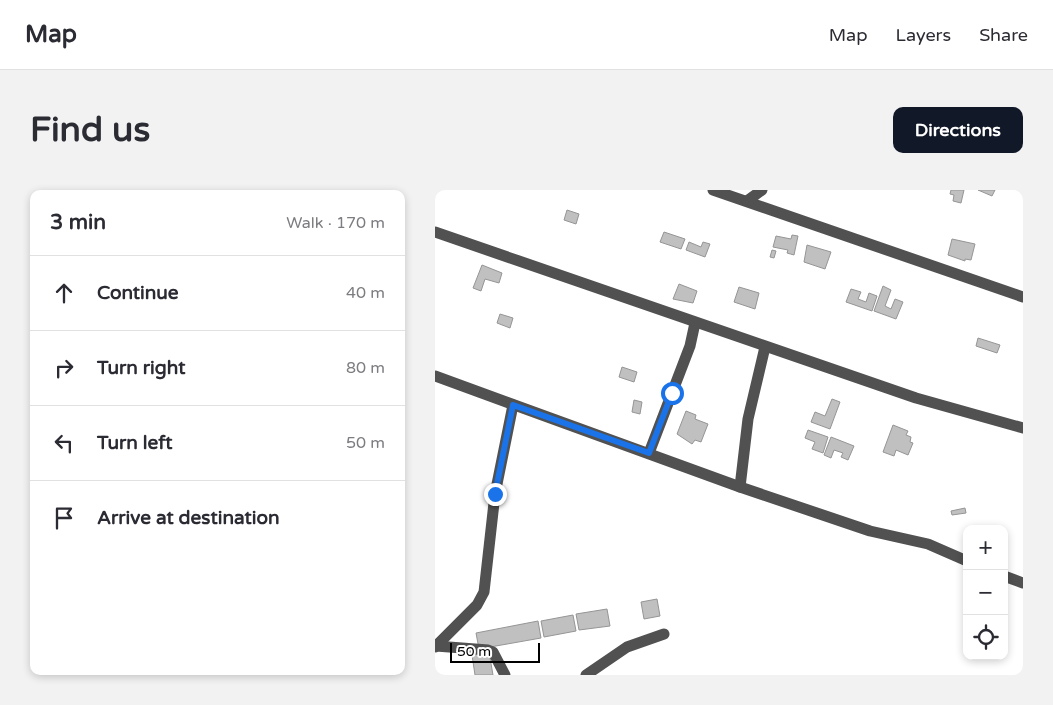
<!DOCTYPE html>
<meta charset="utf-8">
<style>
:root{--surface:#fff;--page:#f2f2f3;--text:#2b2b33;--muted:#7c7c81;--line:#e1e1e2;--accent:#111827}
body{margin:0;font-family:"Varela Round",sans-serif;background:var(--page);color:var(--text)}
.controls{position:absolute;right:15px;bottom:15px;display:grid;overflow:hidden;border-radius:10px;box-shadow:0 2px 8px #0003}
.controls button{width:45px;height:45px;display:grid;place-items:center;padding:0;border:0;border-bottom:1px solid var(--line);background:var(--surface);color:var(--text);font:25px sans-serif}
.scale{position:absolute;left:15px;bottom:12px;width:90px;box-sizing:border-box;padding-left:5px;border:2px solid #000;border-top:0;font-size:14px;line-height:18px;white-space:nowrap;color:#000;-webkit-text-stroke:4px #fff;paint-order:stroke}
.stop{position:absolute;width:15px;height:15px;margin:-11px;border:4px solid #1a73e8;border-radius:50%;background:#fff}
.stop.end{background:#1a73e8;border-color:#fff;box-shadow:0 1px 5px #0008}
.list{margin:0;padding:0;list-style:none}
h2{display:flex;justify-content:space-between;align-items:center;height:65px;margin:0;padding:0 20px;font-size:21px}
h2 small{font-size:16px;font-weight:400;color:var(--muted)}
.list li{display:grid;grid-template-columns:32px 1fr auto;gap:15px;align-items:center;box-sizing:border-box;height:75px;padding:0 20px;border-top:1px solid var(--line)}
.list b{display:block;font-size:19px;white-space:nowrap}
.list em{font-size:16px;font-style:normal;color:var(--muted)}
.icon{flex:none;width:28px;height:28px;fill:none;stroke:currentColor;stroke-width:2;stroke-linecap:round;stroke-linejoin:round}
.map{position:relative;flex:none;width:588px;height:485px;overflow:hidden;border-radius:10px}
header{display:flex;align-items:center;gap:30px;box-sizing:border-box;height:70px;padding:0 25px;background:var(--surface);border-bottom:1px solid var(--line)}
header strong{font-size:24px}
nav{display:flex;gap:28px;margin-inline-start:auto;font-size:18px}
.intro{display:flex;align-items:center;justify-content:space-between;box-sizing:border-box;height:120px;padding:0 30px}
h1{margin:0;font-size:35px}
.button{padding:12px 22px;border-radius:10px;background:var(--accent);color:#fff;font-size:18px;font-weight:700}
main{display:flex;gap:30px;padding:0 30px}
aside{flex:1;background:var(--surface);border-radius:10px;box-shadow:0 2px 8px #0003}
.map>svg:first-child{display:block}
.building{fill:#c0c0c0;stroke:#959595}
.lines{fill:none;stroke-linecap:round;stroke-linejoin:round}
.minor{stroke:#515151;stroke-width:11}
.route{stroke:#1a73e8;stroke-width:6}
</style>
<header>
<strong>Map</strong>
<nav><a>Map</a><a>Layers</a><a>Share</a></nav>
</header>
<div class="intro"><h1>Find us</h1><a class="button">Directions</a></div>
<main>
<aside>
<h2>3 min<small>Walk · 170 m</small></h2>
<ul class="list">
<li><svg class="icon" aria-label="ahead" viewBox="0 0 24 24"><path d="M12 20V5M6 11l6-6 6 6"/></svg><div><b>Continue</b></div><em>40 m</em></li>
<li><svg class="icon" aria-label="right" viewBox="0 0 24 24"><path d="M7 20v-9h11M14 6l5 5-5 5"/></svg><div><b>Turn right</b></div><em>80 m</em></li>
<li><svg class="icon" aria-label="left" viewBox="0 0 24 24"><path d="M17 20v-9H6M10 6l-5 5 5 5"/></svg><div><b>Turn left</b></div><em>50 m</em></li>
<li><svg class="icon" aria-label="arrive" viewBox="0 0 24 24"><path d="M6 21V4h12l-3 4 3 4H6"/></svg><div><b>Arrive at destination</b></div></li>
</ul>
</aside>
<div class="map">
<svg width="588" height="485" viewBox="0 0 588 485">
<rect width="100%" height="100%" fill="#fff"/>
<!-- building -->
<g class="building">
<polygon points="516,0 529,0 526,13 518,11 519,5 515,4"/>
<polygon points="543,0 560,0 557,6"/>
<polygon points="132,20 144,24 141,34 129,30"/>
<polygon points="229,42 250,49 246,59 225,52"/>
<polygon points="357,45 363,46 359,65 352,63 353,60 338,57 341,46 356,49"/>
<polygon points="517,49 540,54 536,70 530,69 530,71 513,65"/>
<polygon points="254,52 266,57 268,52 275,54 270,67 251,60"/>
<polygon points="372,55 396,62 390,79 369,72"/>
<polygon points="337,60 341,61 339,68 335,67"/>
<polygon points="47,75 67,83 64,93 50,89 46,101 38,98"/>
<polygon points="244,94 262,101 258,113 238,109"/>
<polygon points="448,96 456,100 450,116 456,119 460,109 468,112 461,129 439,121"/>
<polygon points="304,97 324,103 320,119 299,112"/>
<polygon points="416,99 426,102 423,109 431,112 434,103 442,106 437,121 411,112"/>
<polygon points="65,124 78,128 75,138 62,133"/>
<polygon points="543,148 565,155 562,163 541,156"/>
<polygon points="187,177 202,182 199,192 184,187"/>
<polygon points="397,209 405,212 395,239 376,232 380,222 390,226"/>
<polygon points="199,210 207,212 205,224 197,222"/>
<polygon points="251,221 261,225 260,229 273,234 266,252 260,250 257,254 242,244"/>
<polygon points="458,235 473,241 471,245 476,247 475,252 478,253 473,265 461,260 459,266 448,262"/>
<polygon points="373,240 393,247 388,263 377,259 380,252 370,248"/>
<polygon points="396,247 419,256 413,270 406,267 408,263 399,260 396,268 389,265"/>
<polygon points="530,318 531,323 517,325 516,321"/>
<polygon points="222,409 225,426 209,429 206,412"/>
<polygon points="172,419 175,436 144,440 141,424"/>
<polygon points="138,425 141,441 109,447 106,431"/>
<polygon points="103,431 106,448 44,459 41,443"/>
<polygon points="54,462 58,485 40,485 37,465"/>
</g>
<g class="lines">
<!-- minor -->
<g class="minor">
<polyline points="278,0 588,107"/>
<polyline points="312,11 327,0"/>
<polyline points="0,42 481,208 588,238"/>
<polyline points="0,186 305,297 435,341 493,354 532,371"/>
<polyline points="214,263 255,156 260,133"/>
<polyline points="305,297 313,229 330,157"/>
<polyline points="569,386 588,393"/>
<polyline points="1,456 53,460 58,462 70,485"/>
<polyline points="0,457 42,415 49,402 60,304 78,215"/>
<polyline points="151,485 192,457 229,444"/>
</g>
</g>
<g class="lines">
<!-- route -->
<polyline class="route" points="60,304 78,215 214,263 237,203"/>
</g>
</svg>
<div class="controls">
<button>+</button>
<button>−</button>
<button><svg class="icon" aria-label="locate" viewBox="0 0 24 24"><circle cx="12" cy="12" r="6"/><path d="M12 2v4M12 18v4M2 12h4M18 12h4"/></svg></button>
</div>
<div class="scale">50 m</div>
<div class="stop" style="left:237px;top:203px"></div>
<div class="stop end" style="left:60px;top:304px"></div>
</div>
</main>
